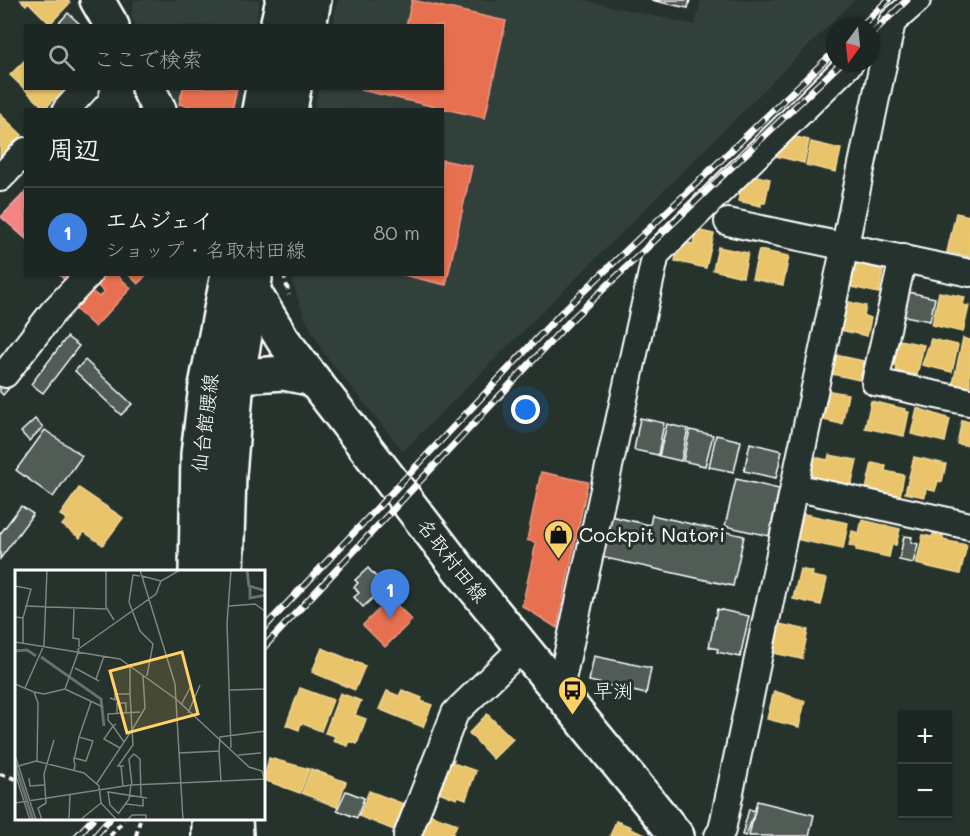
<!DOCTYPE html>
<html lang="ja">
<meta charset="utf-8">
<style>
:root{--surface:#1c2622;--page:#252e2a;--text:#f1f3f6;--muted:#a0a5a5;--line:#3a4340;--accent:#2563eb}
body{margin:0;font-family:Mali,"Klee One",sans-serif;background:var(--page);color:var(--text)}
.controls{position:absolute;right:18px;bottom:18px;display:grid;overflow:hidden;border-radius:0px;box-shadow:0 2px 4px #0004}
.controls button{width:54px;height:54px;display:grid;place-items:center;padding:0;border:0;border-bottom:2px solid var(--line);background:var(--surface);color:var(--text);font:30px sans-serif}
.compass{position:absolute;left:826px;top:18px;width:54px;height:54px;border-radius:50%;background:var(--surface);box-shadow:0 2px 4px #0004;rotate:195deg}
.you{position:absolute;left:526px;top:410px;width:21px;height:21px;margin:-15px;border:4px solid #fff;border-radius:50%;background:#1a73e8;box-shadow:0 0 0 9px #1a73e833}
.badge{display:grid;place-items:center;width:39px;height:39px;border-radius:50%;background:var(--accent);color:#fff;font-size:20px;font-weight:700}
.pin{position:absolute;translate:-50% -50px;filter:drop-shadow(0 2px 3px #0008)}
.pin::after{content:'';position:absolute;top:32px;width:21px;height:18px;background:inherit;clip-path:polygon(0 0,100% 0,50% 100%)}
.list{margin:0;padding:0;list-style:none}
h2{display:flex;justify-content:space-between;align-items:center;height:78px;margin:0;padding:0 24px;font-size:26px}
h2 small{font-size:20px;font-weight:400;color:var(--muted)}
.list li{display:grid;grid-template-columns:39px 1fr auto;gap:18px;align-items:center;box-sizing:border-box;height:90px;padding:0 24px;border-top:2px solid var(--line)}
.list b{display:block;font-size:22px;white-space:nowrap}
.list p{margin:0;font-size:20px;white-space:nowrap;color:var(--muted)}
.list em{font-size:20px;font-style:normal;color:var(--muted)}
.icon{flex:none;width:33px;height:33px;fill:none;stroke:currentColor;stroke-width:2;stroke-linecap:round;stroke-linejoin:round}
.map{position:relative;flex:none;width:970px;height:836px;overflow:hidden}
.search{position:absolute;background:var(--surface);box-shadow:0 2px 4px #0004;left:24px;top:24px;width:420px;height:66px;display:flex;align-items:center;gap:15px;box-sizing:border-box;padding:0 21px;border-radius:0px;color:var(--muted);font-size:22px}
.panel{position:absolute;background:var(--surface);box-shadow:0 2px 4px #0004;left:24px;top:108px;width:420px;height:168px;border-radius:0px}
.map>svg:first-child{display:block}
.built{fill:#333f3a}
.homes{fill:#e9c46a;stroke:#f0d697;stroke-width:1.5}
.shops{fill:#e76f51;stroke:#ee9a85;stroke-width:1.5}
.health{fill:#f28482;stroke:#f6a9a8;stroke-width:1.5}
.building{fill:#515c57;stroke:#fff;stroke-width:1.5}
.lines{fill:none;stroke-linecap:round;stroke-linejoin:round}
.street-casing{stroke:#fff;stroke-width:30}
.secondary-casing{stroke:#fff;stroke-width:38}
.path{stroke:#fff;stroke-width:4;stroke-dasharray:6 4.5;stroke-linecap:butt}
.street{stroke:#26332d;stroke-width:26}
.secondary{stroke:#26332d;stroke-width:33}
.rail-casing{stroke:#fff;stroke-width:7}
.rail{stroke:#26332d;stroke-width:4.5;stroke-dasharray:14;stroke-linecap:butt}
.labels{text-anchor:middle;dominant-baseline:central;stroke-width:6;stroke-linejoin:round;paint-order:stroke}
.street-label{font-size:20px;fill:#fff;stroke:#26332d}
.poi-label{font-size:20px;fill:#fff;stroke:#26332d;text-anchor:start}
.inset-river{fill:none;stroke:#67706c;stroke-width:3}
.inset-road{fill:none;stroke:#7d8581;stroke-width:1.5}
.view{fill:#ffd166;fill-opacity:0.15;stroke:#ffd166;stroke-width:3}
.inset-edge{fill:none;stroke:#fff;stroke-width:3}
</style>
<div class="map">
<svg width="970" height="836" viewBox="0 0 970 836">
<rect width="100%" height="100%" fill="#26332d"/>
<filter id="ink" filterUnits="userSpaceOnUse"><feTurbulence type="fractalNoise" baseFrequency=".0167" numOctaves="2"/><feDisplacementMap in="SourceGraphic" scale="12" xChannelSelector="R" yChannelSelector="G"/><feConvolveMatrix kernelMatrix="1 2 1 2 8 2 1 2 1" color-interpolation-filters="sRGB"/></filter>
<g filter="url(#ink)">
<!-- built -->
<g class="built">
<polygon points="134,0 260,0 255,25 136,26 131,16"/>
<polygon points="338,0 583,0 695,25 701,0 854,0 403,451 325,355 305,318 290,275 442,274 442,110 314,109 319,89 442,88 442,26 333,25"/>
<polygon points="169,89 242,89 238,110 180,109"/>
</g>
<!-- homes -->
<g class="homes">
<polygon points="21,0 68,0 70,3 50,24 28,2 26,5"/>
<polygon points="26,59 26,88 65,88 45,109 10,75"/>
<polygon points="0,114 22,135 0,157"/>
<polygon points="787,135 809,140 804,163 772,155"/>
<polygon points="811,142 841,149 836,172 806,165"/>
<polygon points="744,173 770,179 765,203 761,203 761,206 738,201"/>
<polygon points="956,213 970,216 970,257 947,252"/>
<polygon points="696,230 714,234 706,268 675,261 679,241 693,244"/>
<polygon points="718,247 748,253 743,277 713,270"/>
<polygon points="759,250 789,256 783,285 752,279"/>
<polygon points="857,255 885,261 879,293 851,287"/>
<polygon points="939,292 965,297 963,305 969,306 963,332 932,325"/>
<polygon points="837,299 866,306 864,316 871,318 867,336 831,328"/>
<polygon points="963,338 970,340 970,388 953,384"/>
<polygon points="895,339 924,345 917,375 896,371 897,367 890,365"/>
<polygon points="931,339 958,345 952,372 922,365"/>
<polygon points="831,354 864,361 860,380 827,373"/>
<polygon points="820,389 848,394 842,424 814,418"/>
<polygon points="871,401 905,409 904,411 909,412 904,436 865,428"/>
<polygon points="917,408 950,419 945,442 911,434"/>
<polygon points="962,420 970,422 970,446 957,444"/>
<polygon points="829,455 857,460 851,486 808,477 813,457 828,460"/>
<polygon points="914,457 946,464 942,482 938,481 935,491 926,489 925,497 905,493"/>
<polygon points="872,463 886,466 885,471 904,475 900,496 866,489"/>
<polygon points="79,488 123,518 103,545 84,532 80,538 62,525 67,519 60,515"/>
<polygon points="795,512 848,523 843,549 790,538"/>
<polygon points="862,520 900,529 896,545 892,544 889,557 856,550 856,547 849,546 852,531 859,533"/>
<polygon points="933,534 943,536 943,540 967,545 960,574 916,564 923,535 932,537"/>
<polygon points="800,569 813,572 812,576 827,579 821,605 793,599"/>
<polygon points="770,622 808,630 802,659 764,651"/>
<polygon points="322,648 365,666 355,690 312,672"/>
<polygon points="300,688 333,700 321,731 301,723 299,730 286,725"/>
<polygon points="402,690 422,698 421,701 432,705 423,727 379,709 387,691 399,696"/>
<polygon points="774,691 805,701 799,727 767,719"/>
<polygon points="340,693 361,701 355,715 366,719 357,744 350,741 348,746 333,741 335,736 325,733"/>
<polygon points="487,714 513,739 493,759 469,733"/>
<polygon points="443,756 454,760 453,763 476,771 466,799 458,796 457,799 431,789"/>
<polygon points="269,758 309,769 300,793 264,780"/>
<polygon points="311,769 346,782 337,807 302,793"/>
<polygon points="369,791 409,806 399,832 359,816"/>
<polygon points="429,814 457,824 452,836 415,836 419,825 424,827"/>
<polygon points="616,821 631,827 630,829 648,836 610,836"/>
</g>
<!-- shops -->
<g class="shops">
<polygon points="412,0 506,21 485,118 361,90 442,88 442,26 406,26"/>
<polygon points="183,88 237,88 232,110 203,110 179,104"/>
<polygon points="442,160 472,166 446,285 399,274 442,274"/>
<polygon points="101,274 116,274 131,288 95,327 72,306 88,288 99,297 104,292 94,282"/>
<polygon points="128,274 147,274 138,284"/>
<polygon points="541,472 588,482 557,628 522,606 536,543 527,540"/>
<polygon points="390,598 412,620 385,647 363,625"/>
</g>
<!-- health -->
<g class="health">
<polygon points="26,191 26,239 1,217"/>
<polygon points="59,274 73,274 66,282"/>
</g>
<!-- building -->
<g class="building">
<polygon points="651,0 690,0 688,8"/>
<polygon points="68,13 82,26 56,26"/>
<polygon points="900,290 935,298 930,321 895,314"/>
<polygon points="67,337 79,346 43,393 31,384"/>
<polygon points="85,360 132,404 121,415 75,371"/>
<polygon points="0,379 10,387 3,395 0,392"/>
<polygon points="640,418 664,423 658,455 634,450"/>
<polygon points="35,419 43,427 29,441 21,432"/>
<polygon points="667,424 688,429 681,461 659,456"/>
<polygon points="45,430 82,456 53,497 16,470"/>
<polygon points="690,430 713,435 705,466 683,461"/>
<polygon points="716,435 741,441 734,472 709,467"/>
<polygon points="750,443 782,451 776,478 744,471"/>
<polygon points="736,479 779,489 769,536 725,526"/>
<polygon points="21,506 33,514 0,559 0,534"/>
<polygon points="652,515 744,536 733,586 601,557 610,516 650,525"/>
<polygon points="904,536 912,537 911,542 918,544 913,563 899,560"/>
<polygon points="368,568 385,587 363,607 354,597 359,593 354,587 358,583 355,580"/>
<polygon points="717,609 749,616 740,657 717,652 718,649 709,647"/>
<polygon points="594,656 651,668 646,694 589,681"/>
<polygon points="346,791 364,798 357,818 337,810"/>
<polygon points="757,801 814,815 809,836 749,836"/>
<polygon points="749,809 755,811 746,836 742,835"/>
</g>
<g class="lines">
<defs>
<g id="street">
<polyline points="66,110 86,88"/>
<polyline points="0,178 26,151"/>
<polyline points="728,222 970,273"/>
<polyline points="903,258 875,382 970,402"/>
<polyline points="5,374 53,312 89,274"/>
<polyline points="794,487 892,22 917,0"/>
<polyline points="559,693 656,254 850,63"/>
<polyline points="407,836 455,713 522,648"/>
<polyline points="718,836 722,830 794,487 970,526"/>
</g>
<g id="secondary">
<polyline points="97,0 112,26"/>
<polyline points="277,26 283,0"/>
<polyline points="309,26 314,0"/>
<polyline points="148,88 159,110"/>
<polyline points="259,110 263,88"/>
<polyline points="290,110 294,88"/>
<polyline points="243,274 283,340 458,568 677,836"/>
<polyline points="238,376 284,373 313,379"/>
<polyline points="196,572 198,454 206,386 228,274"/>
<polyline points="226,572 229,475 237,380 255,279"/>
<polyline points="209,820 209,836"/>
<polyline points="235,820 236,836"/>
</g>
</defs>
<!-- street casing -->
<use href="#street" class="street-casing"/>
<!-- secondary casing -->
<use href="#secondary" class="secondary-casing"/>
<!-- path -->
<g class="path">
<polyline points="284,274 289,295"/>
<polyline points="0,774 16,779"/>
<polyline points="110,836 124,820"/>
<polyline points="136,836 140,820"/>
</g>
<!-- street -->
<use href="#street" class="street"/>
<!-- secondary -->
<use href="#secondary" class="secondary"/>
<defs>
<g id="rail">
<polyline points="860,27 888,0"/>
<polyline points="871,34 907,0"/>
<polyline points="264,628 562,312 835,51"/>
<polyline points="264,647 570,321 841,63"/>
<polyline points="77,836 92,820"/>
<polyline points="95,836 109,820"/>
</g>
</defs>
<!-- rail casing -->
<use href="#rail" class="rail-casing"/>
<!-- rail -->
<use href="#rail" class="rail"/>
</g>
</g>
<!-- icons -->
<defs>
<symbol id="shop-pin" viewBox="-11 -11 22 30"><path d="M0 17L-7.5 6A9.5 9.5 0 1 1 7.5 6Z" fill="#ffd166" stroke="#26332d"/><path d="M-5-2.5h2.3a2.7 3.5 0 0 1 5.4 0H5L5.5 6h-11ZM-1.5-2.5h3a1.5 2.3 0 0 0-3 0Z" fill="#111"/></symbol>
<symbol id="bus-pin" viewBox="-11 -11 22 30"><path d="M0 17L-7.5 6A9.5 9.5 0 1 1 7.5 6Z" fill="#ffd166" stroke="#26332d"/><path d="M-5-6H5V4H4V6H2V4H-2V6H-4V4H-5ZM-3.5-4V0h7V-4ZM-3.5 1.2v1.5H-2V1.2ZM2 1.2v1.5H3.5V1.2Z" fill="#111"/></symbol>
</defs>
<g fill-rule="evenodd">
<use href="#shop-pin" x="542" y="518" width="33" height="45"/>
<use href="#bus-pin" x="556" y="674" width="33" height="45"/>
</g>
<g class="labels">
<!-- street labels -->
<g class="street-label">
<text transform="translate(204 423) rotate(-83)">仙台館腰線</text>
<text transform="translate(453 560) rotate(52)">名取村田線</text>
</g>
<!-- poi labels -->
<g class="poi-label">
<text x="579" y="534">Cockpit Natori</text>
<text x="593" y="690">早渕</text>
</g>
</g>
<!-- overview -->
<g transform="translate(15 570)">
<rect width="250" height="250" fill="#26332d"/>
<path class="inset-river" d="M232,0l2,16 17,5M235,17v11l16,-3M0,81l12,-1 9,6M26,87l60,42 3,27M0,194l18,56"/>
<path class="inset-road" d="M91,0v37l8,13M125,0l35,114 8,136M216,0l-4,53 4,125M125,6l-7,-1 -4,27 11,29 13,13 -6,32M127,6l19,5M0,16l16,3 -8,29 -8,-1M10,36l81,3M214,36l26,-2 11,8M59,38l-1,30 6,1v8M0,72l105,17 56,40M8,73v-25M62,80l79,-56 5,-13 19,-11M60,98l24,13M81,109l8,-23M0,114l19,8 4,11 -1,58M10,118l19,-43 3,-75M50,119l38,18M215,120l36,-1M19,122l10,2 21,-5 14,-39M95,128l5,2v-6h15v-30M161,129l73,68 13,4 4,15M166,135l10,-19M102,143v-10h9v10M173,143l12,-28M101,154l-3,2 -5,-6v-6l32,-2M64,167l12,-35M105,178l-16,-9 9,-13 11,16M204,181l2,30M164,183l40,-2 1,-14 46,-6M0,185l21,65M223,185l23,-2M59,188l12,3 7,-20 -14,-4 -4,19 -1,2v3l1,4 -1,5M106,196h-3l15,-21 -1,-15 13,-22 -2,-32M0,197l21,-6 48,12 15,13 2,17 16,17M0,203l15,47M14,208l1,8 14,-1M82,213l35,-53 -2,-36M163,213l88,-4M117,215l-3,-26 5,-5 6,5 1,38M108,216l-2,-20h3M0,233l116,-18 47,-2M111,234l17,2v-9M103,244l11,-15 2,-14M104,244l-9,-9 -2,-13 39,6M54,248l1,-23M27,250l-4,-12 8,-5 -2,-29 10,-34M65,250l21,-17M112,250l5,-5h14v5"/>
<path class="view" d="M167,82l16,62 -71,19 -17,-62z"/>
<rect width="250" height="250" class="inset-edge"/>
</g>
</svg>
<div class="controls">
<button>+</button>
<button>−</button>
</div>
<svg class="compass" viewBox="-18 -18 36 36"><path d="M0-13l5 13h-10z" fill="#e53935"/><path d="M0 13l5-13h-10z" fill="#a0a5a5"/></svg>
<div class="you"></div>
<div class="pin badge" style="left:390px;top:619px;background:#3f7fe0">1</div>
<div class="search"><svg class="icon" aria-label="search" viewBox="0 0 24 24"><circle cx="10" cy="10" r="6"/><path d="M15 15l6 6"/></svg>ここで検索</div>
<section class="panel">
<h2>周辺<small></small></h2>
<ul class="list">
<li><span class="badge" style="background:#3f7fe0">1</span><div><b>エムジェイ</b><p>ショップ · 名取村田線</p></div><em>80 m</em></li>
</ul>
</section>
</div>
